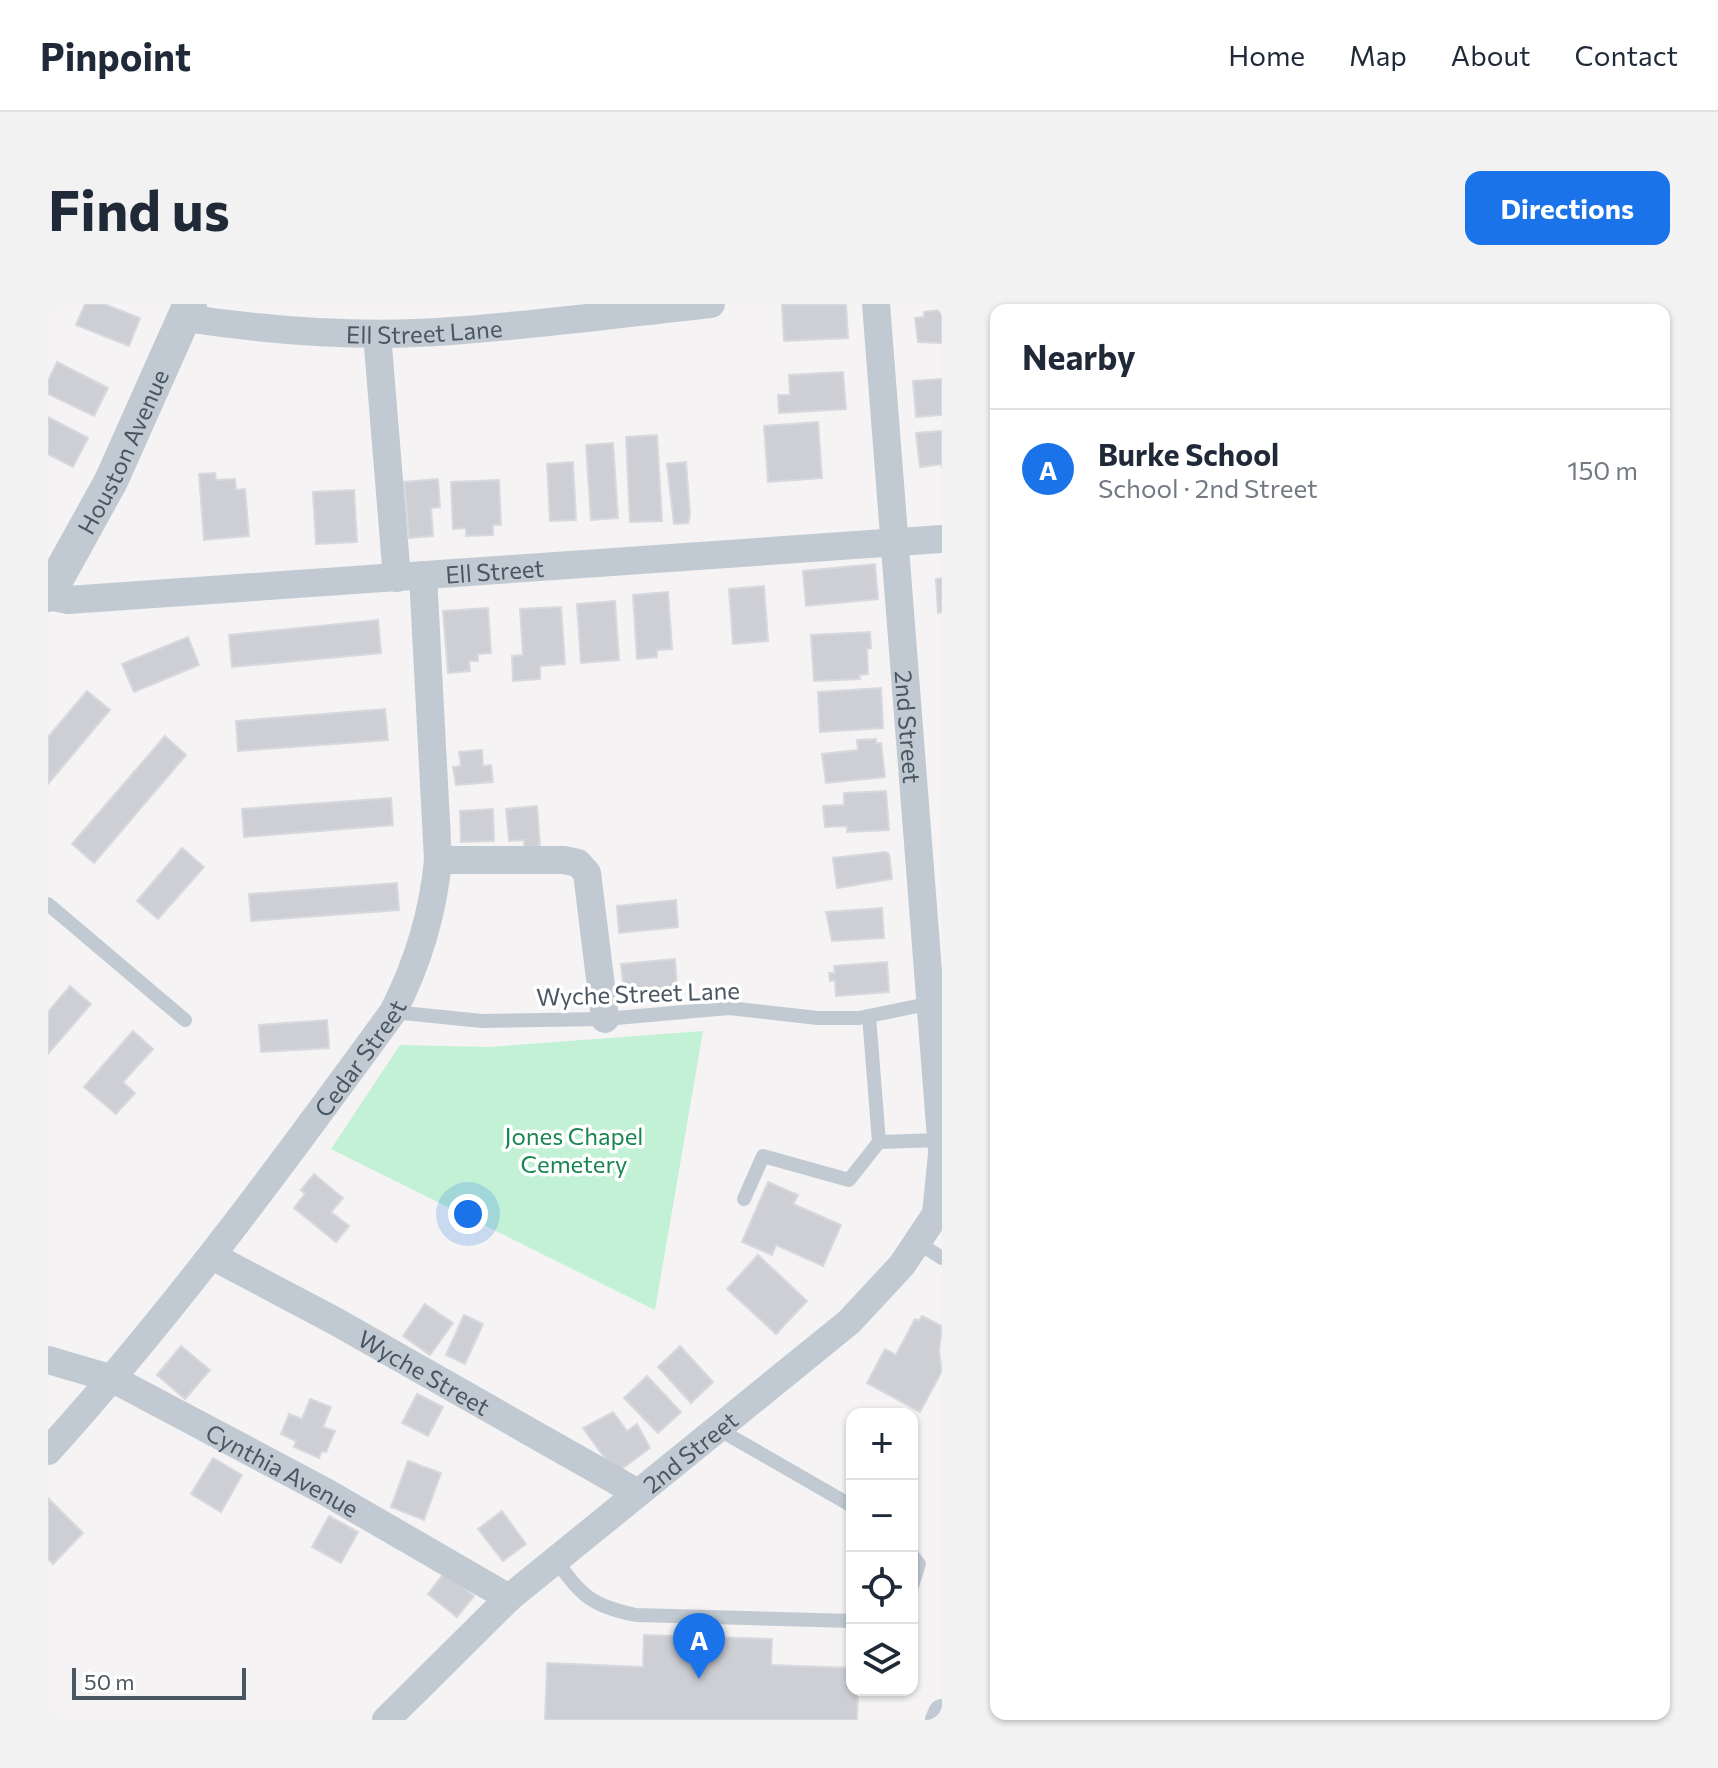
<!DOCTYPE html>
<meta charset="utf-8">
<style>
:root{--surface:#fff;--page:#f2f2f3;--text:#1f2937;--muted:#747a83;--line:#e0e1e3;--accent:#1a73e8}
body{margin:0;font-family:Commissioner,sans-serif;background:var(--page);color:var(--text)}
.controls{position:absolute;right:24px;bottom:24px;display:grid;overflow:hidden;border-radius:16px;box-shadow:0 2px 6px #0004}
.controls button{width:72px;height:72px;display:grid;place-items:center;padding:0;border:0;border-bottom:2px solid var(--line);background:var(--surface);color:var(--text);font:40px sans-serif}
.scale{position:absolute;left:24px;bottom:20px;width:174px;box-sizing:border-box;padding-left:8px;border:4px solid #4a5661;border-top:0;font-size:22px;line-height:28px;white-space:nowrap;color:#4a5661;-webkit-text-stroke:6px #fff;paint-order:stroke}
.you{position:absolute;left:420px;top:910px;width:28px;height:28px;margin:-20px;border:6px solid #fff;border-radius:50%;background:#1a73e8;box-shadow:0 0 0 12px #1a73e833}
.badge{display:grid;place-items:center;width:52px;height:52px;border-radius:50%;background:var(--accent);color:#fff;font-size:26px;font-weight:700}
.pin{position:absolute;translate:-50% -66px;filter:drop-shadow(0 2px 4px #0008)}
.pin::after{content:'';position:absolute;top:42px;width:28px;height:24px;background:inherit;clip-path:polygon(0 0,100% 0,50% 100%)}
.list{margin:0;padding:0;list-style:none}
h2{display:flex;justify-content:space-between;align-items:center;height:104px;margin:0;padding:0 32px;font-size:34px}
h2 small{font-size:26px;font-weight:400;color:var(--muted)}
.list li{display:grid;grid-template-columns:52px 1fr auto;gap:24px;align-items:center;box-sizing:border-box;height:120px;padding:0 32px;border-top:2px solid var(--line)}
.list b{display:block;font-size:30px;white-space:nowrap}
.list p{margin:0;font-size:26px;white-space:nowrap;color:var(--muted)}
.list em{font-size:26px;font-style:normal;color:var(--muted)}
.icon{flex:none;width:44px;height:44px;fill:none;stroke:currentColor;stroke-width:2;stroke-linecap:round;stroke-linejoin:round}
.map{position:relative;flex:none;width:894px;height:1416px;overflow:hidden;border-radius:16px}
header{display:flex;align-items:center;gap:48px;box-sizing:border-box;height:112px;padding:0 40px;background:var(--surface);border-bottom:2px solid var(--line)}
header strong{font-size:38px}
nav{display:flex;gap:44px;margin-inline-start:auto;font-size:28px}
.intro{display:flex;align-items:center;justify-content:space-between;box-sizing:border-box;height:192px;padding:0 48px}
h1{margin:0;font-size:56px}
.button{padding:20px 36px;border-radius:16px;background:var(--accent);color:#fff;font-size:28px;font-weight:700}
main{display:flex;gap:48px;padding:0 48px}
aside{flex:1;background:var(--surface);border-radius:16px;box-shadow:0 2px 6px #0004}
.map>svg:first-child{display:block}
.green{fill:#c3f1d5}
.building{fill:#cdcfd5;stroke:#d7d9de;stroke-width:2}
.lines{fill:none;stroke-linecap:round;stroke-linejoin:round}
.service{stroke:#c1cad2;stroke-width:14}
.minor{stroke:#c1cad2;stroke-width:28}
.tertiary{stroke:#c1cad2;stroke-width:34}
.labels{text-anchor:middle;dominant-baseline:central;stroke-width:7;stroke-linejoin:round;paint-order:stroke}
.street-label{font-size:24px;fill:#4a5661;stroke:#fff}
.park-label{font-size:24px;fill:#17864f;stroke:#fff}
</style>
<header>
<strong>Pinpoint</strong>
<nav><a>Home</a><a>Map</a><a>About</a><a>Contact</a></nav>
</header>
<div class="intro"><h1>Find us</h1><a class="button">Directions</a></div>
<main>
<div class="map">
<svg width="894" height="1416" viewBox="0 0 894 1416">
<rect width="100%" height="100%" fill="#f5f3f3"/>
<!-- green -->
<polygon class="green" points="655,727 607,1006 283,845 352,741 441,743"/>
<!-- building -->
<g class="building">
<polygon points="37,0 56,0 92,14 81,42 28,21"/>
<polygon points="798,0 800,34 736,37 734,1"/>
<polygon points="894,0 894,39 870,38 867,14 876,13 876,8 892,6"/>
<polygon points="9,58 60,84 46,112 0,90 0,77"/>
<polygon points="795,68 798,105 731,109 730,91 742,91 741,71"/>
<polygon points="894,75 894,111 868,113 865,77"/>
<polygon points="0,113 40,134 25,163 0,150"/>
<polygon points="770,118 774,174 720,178 716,122"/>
<polygon points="894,127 894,164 894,160 872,163 868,129"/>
<polygon points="609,131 614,217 582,218 578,133"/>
<polygon points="565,139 570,214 543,216 538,141"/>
<polygon points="525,158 528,216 502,217 499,160"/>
<polygon points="638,158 642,211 640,219 626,220 619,160"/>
<polygon points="167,169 168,176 187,175 188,186 197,185 201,232 156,236 151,170"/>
<polygon points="390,175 392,203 383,204 385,232 361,234 356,178"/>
<polygon points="451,176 453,221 445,221 445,231 418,232 418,224 405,225 403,178"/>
<polygon points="306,186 309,238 268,240 265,188"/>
<polygon points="827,260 830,295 758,302 755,267"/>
<polygon points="894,274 894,308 890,309 888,275"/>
<polygon points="716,282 720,337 685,340 681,285"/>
<polygon points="620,288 624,345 609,346 609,353 589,355 585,291"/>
<polygon points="567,297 571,356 533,359 529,300"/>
<polygon points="513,303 517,360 492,362 492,375 465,377 464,352 475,351 472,305"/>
<polygon points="440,304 443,349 430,350 430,357 421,357 422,367 400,369 395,307"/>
<polygon points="330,316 333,349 184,363 181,331"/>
<polygon points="822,328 823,344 819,345 820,370 811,371 812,375 766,377 763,331"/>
<polygon points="140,333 151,361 86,388 74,360"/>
<polygon points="833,384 835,424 772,428 770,388"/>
<polygon points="39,387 62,406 0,480 0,433"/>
<polygon points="337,405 340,436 190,447 188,417"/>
<polygon points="117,432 138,451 46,559 24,540"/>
<polygon points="828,435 828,439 833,439 837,473 778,479 774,450 810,446 809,436"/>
<polygon points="434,446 435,462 443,461 445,478 408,481 405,463 413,462 411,448"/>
<polygon points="838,487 841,526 799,528 799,522 777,523 775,502 796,501 796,489"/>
<polygon points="343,494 345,521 196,533 194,505"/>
<polygon points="489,502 492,542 476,544 476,536 461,537 458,505"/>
<polygon points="445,505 446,537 413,538 412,507"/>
<polygon points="134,544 156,563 110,615 89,597"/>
<polygon points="837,548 841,550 844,575 789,584 785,554"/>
<polygon points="349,579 351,606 203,617 201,590"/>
<polygon points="628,596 630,623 571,629 569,602"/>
<polygon points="834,604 836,634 784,637 778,608"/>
<polygon points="627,655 629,683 576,688 573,660"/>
<polygon points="839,658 841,688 788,692 787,676 782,677 781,669 787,669 786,662"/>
<polygon points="22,682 43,700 0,750 0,708"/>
<polygon points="279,716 281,744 213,748 211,721"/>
<polygon points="85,727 105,745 75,778 87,789 68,810 36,783"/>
<polygon points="266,870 295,894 283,908 301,922 288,938 246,904 257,890 253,886"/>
<polygon points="720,878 750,891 745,900 793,921 775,962 728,941 724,951 694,938"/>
<polygon points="710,951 759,997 728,1030 679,985"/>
<polygon points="377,1000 405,1019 382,1051 355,1032"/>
<polygon points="416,1011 435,1020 417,1060 398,1051"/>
<polygon points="874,1012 894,1022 891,1048 894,1067 872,1108 819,1079 837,1045 848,1051 867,1015 871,1017"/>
<polygon points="133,1042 162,1066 137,1095 109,1071"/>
<polygon points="632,1042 665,1078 643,1099 610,1063"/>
<polygon points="599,1072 633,1108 610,1129 576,1094"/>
<polygon points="369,1090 395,1103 380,1132 354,1119"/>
<polygon points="262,1095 283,1103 275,1123 287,1127 278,1148 274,1147 271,1154 246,1143 248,1137 233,1130 241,1110 254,1115"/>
<polygon points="565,1108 579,1127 589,1120 602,1144 568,1169 535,1124"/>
<polygon points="165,1154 194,1171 173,1208 143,1190"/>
<polygon points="360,1157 393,1169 376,1216 343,1203"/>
<polygon points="0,1194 35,1229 5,1260 0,1255"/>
<polygon points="454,1207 478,1240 455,1257 430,1225"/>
<polygon points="281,1212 310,1228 293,1259 264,1243"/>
<polygon points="397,1268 426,1292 409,1313 380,1290"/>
<polygon points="596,1331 724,1335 723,1361 804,1364 804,1386 810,1386 809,1416 497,1416 499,1359 595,1363"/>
</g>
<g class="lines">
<!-- service -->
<g class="service">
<polyline points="0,600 137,716"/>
<polyline points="345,708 434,717 557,715 681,704 770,714 811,714 884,699"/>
<polyline points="821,712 831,838"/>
<polyline points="696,895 715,852 801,876 831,838 893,836"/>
<polyline points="869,938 894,954"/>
<polyline points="670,1125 804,1202"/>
<polyline points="864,1251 871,1260 864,1282"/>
<path d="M507,1255c27,37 36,47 81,56l216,6"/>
</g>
<!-- minor -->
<g class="minor">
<path id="s1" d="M828,0l66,847"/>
<path id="s2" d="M137,14c87,13 179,20 266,13 87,-6 174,-18 260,-27"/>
<polyline points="329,30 349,274"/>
<path id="s3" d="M0,292l20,4 874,-61"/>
<polyline points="390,556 516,556 530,559 539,569 557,715"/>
<path id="s4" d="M164,952l123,65 301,171"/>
<path id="s5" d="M0,1056l65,19 213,113 183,106"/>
<path id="s6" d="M0,1147c125,-138 235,-288 345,-439 25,-49 40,-98 45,-152l-15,-285"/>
<path id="s7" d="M338,1416l123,-122 340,-276 53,-57 34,-51 6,-60"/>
<polyline points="891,1416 894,1409"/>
</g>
<!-- tertiary -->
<path class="tertiary" id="s8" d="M0,291l63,-114 79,-177"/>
</g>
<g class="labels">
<!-- street labels -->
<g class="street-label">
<text stroke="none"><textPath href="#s2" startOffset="240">Ell Street Lane</textPath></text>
<text stroke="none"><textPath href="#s8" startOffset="162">Houston Avenue</textPath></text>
<text stroke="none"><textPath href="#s3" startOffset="448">Ell Street</textPath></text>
<text stroke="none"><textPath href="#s1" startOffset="424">2nd Street</textPath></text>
<text transform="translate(590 689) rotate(-2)">Wyche Street Lane</text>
<text stroke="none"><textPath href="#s6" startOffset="502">Cedar Street</textPath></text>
<text stroke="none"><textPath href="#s4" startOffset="242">Wyche Street</textPath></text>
<text stroke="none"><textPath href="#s7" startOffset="406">2nd Street</textPath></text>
<text stroke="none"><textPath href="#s5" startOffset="260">Cynthia Avenue</textPath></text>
</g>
<!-- park labels -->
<g class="park-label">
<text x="526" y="831">Jones Chapel<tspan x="526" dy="28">Cemetery</tspan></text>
</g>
</g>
</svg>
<div class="controls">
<button>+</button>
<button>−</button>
<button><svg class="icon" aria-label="locate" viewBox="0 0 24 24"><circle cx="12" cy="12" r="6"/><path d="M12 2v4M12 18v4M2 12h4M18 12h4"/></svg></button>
<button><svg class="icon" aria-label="layers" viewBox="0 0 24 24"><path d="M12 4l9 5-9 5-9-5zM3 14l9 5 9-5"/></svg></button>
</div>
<div class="scale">50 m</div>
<div class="you"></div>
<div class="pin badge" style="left:651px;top:1375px">A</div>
</div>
<aside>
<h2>Nearby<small></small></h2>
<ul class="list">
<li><span class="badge">A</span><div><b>Burke School</b><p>School · 2nd Street</p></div><em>150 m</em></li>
</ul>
</aside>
</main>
